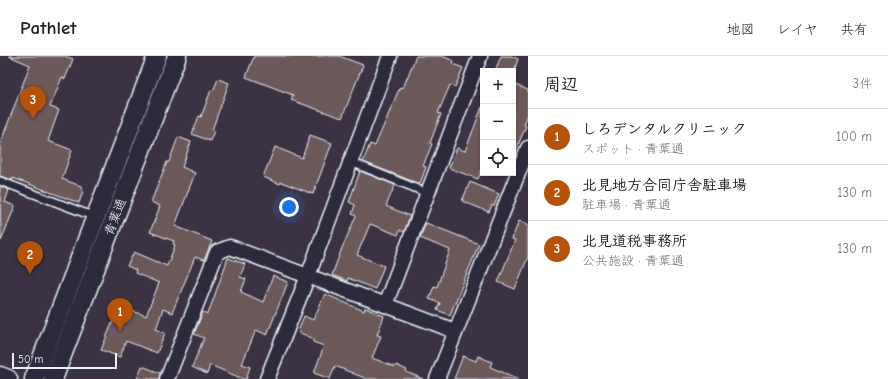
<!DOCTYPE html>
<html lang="ja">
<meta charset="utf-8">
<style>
:root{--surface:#fff;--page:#f2f2f2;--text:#202124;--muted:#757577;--line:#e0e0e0;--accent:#b45309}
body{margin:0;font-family:"Comic Neue","Klee One",sans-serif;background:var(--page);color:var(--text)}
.controls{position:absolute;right:12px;top:12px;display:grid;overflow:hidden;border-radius:0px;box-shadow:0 1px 3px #0004}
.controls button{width:36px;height:36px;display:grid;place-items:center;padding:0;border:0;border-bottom:1px solid var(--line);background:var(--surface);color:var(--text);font:20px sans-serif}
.scale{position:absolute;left:12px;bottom:10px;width:105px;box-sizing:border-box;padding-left:4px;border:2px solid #e8f1f8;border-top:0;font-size:11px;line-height:14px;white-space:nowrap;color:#e8f1f8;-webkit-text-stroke:3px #2f2a3d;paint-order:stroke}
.you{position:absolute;left:289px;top:151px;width:14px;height:14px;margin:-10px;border:3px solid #fff;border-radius:50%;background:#1a73e8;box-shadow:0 0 0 6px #1a73e833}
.badge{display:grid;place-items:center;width:26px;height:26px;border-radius:50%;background:var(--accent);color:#fff;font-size:13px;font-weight:700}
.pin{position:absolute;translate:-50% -33px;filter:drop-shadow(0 1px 2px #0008)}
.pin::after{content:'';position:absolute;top:21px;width:14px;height:12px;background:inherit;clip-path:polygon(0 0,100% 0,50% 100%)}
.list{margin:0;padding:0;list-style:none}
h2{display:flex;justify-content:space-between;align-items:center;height:52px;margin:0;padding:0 16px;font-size:17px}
h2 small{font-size:13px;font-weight:400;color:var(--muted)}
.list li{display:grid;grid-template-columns:26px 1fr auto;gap:12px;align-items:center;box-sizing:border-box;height:56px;padding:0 16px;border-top:1px solid var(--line)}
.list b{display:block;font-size:15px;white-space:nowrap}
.list p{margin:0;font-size:13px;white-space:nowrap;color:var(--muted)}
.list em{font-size:13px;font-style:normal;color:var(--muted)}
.icon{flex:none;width:22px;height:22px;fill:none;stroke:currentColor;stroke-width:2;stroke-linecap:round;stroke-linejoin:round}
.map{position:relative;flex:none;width:528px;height:323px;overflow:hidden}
header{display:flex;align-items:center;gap:24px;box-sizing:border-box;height:56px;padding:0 20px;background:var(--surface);border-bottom:1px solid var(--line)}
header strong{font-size:19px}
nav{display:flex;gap:22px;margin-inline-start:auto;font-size:14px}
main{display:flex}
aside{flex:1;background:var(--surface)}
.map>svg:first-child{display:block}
.building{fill:#6d595a;stroke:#e8f1f8}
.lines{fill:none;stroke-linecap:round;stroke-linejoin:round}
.service-casing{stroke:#e8f1f8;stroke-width:10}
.minor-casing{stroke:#e8f1f8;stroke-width:17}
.tertiary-casing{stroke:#e8f1f8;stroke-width:21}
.service{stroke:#2f2a3d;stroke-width:7}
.minor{stroke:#2f2a3d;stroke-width:14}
.tertiary{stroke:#2f2a3d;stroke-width:18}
.labels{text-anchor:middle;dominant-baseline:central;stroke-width:4;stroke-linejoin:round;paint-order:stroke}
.street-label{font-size:13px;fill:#e8f1f8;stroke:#2f2a3d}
</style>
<header>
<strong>Pathlet</strong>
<nav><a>地図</a><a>レイヤ</a><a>共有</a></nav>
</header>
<main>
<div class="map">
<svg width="528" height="323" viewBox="0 0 528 323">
<rect width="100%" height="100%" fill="#3b3343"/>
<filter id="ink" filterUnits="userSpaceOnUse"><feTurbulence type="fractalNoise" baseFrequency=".025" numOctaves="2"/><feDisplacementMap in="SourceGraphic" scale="8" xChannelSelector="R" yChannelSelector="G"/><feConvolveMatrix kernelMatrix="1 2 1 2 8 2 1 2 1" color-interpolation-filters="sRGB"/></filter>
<g filter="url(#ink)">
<!-- building -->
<g class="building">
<polygon points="9,0 65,0 73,3 65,23 62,21 50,51 59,54 48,85 72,94 62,123 81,130 83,135 79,147 13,122 13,124 0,120 0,88 30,9"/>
<polygon points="254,0 339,0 363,9 342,62 291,44 293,39 246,21"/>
<polygon points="416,0 442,0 454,5 453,8 463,12 455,31 450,29 438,57 441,58 430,87 432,88 423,110 426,111 420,128 363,106 370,88 375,90 400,31 403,32"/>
<polygon points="501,0 511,0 518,3 514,15 495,15"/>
<polygon points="218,23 229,27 212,74 214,75 210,85 192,78 199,60 201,61 211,34 213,35"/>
<polygon points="513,28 528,34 528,58 524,69 526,70 513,101"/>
<polygon points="482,51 483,110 478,123 449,112 457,92 465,95"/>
<polygon points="310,79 332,87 313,138 281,126 280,128 263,121 275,91 302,102"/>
<polygon points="178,81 191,86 182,111 195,117 175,170 212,185 204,204 195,201 172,257 163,253 156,273 165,277 157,297 126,285 120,301 101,294 118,253 122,255 123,251 146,260 159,227 135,217 136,214 127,210 134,196 167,210 175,189 173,188 174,185 150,176 160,150 151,146 167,106 169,106"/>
<polygon points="360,115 395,129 386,150 410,160 404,176 400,174 398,179 370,168 357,199 384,210 375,233 348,222 347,225 332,219 342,192 356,160 352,158 355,149 349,146"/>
<polygon points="470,126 499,138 494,150 492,149 489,156 462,145"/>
<polygon points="0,130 9,134 5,146 15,150 1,185"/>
<polygon points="519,165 528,168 528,201 515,233 498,226 515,184 512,183"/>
<polygon points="426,167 479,188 450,259 437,254 440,247 429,243 434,230 437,231 450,194 420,182"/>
<polygon points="228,202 245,208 240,221 246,223 241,236 263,246 273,220 288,226 267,279 256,274 242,308 250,311 246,323 243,323 210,309 207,318 192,311 204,282 194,278 203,256 208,258"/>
<polygon points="325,238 364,255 365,252 384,260 377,279 381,280 372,302 395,311 396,309 407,314 406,316 423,323 367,323 335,310 330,323 314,317 324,290 313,286 314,283 298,276 304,260 313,264"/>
<polygon points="463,300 476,305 478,300 492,306 490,311 519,323 454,323"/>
<polygon points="142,310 160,317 159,323 137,323"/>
</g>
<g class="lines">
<defs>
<g id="service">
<polyline points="351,106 427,137"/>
<polyline points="0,125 95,161"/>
</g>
<g id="minor">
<polyline points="385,249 480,0"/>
<polyline points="167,323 217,196 230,191 455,275"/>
<polyline points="267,323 308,220 390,0"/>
<polyline points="437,323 528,92"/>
</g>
<g id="tertiary">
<polyline points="0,320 8,323"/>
<polyline points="34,323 157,0"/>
<polyline points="53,323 177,0"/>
</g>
</defs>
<!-- service casing -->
<use href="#service" class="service-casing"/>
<!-- minor casing -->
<use href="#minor" class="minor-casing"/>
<!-- tertiary casing -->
<use href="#tertiary" class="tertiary-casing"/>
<!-- service -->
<use href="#service" class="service"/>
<!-- minor -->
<use href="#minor" class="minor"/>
<!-- tertiary -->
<use href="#tertiary" class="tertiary"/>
</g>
</g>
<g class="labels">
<!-- street labels -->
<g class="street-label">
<text transform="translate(115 161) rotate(-69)">青葉通</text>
</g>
</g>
</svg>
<div class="controls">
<button>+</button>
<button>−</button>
<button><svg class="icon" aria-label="locate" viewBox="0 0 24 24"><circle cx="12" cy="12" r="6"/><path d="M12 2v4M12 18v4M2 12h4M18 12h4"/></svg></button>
</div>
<div class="scale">50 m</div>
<div class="you"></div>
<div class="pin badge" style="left:120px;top:275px">1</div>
<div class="pin badge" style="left:30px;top:218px">2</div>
<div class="pin badge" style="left:33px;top:63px">3</div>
</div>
<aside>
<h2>周辺<small>3件</small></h2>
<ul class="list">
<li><span class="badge">1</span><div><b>しろデンタルクリニック</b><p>スポット · 青葉通</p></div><em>100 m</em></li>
<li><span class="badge">2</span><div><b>北見地方合同庁舎駐車場</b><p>駐車場 · 青葉通</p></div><em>130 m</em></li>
<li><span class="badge">3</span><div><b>北見道税事務所</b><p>公共施設 · 青葉通</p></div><em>130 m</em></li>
</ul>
</aside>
</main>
